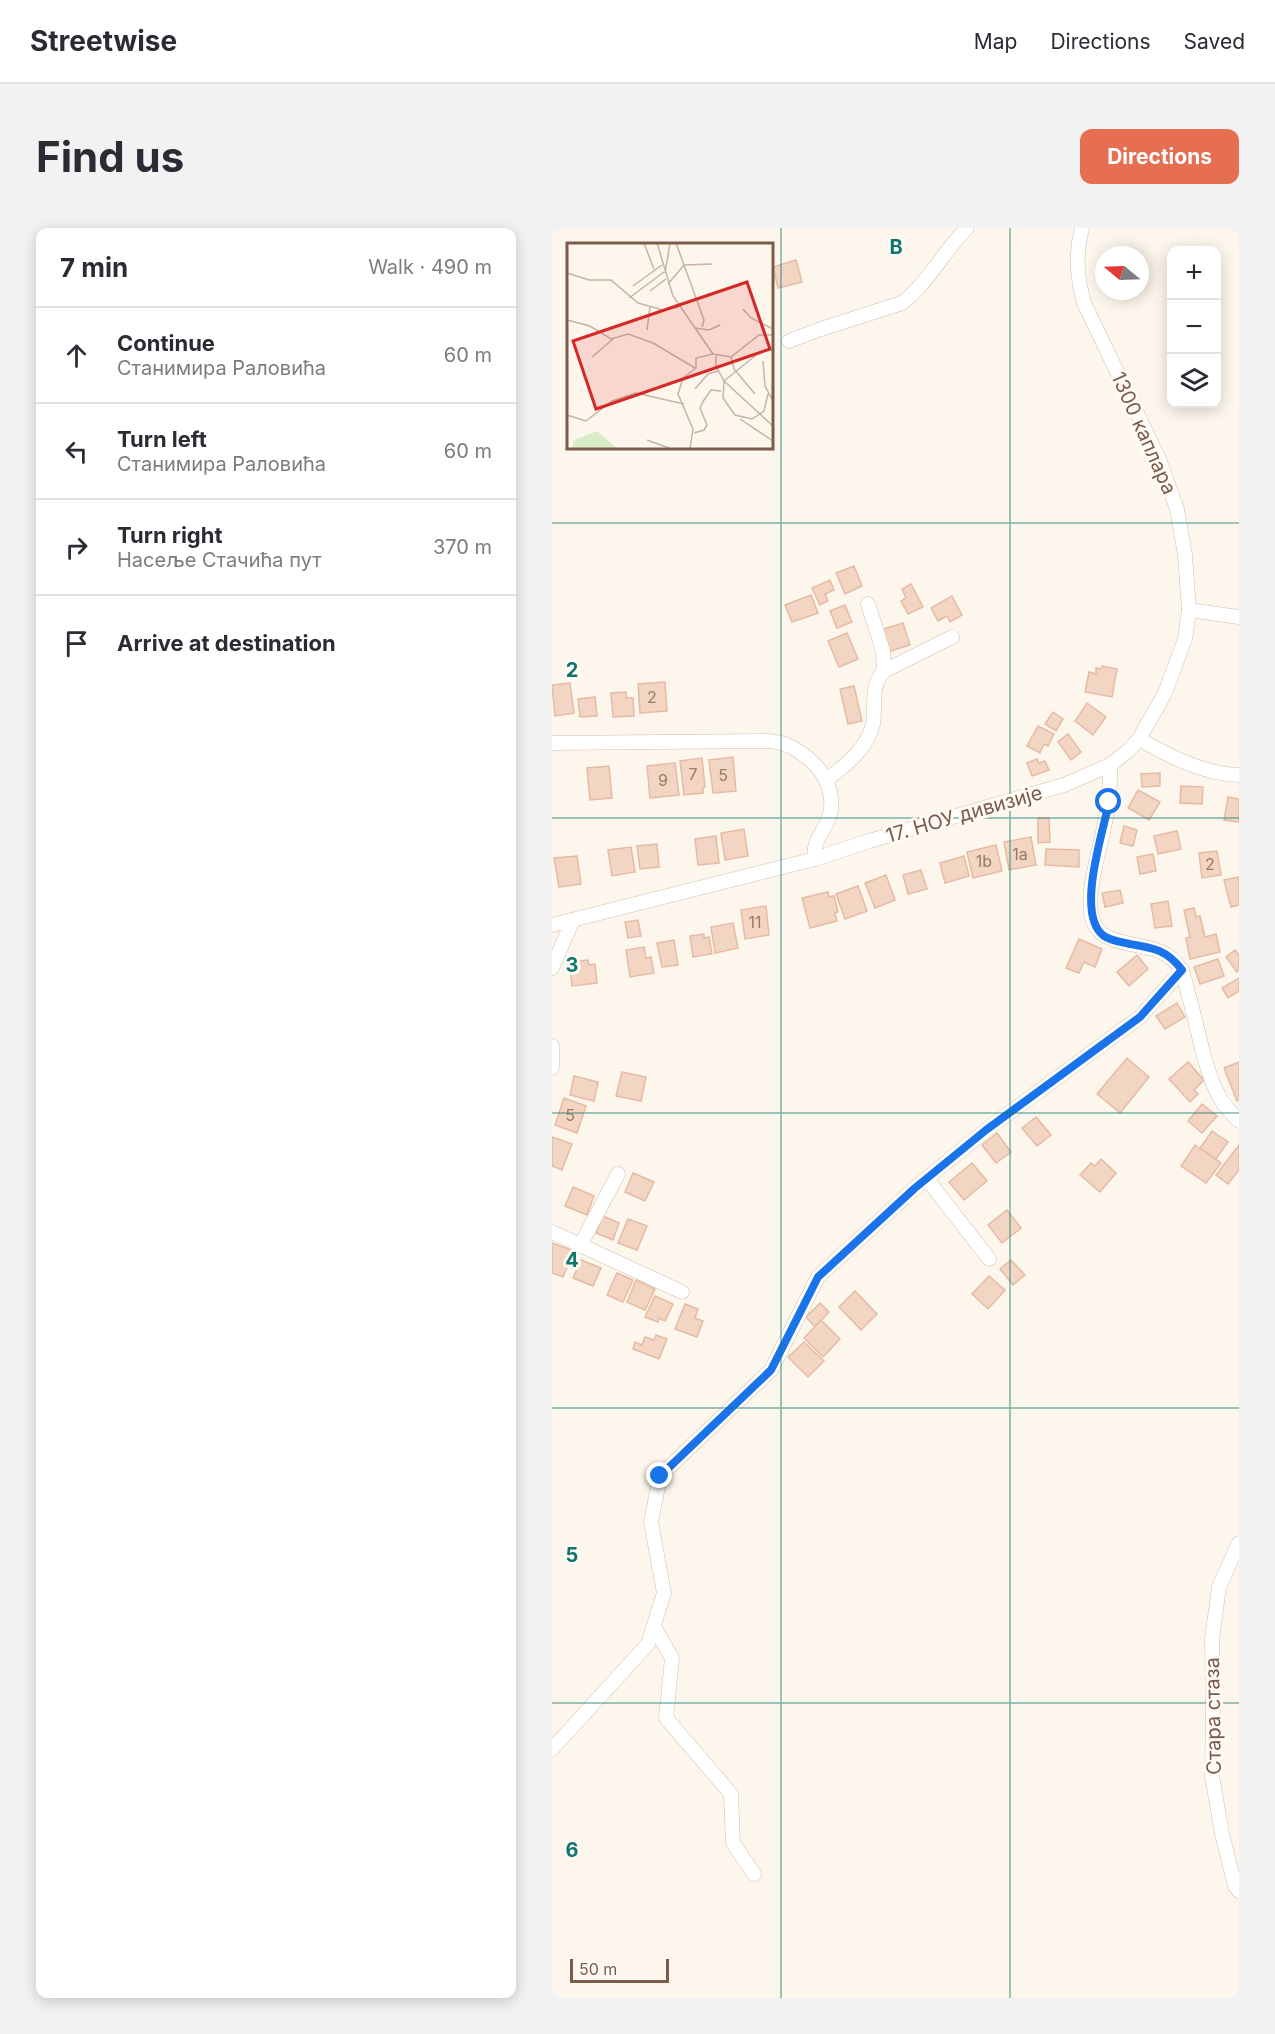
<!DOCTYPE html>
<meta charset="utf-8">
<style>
:root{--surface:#fff;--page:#f2f2f3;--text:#2b2b33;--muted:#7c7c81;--line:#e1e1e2;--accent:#e76f51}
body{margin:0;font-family:Inter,sans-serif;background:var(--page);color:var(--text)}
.controls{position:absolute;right:18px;top:18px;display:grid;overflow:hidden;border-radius:12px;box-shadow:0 3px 15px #0003}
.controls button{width:54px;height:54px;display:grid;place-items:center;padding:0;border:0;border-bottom:2px solid var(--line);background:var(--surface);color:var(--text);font:30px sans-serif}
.compass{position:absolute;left:543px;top:18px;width:54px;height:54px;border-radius:50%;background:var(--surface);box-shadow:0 3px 15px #0003;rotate:289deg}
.scale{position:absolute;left:18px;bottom:15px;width:99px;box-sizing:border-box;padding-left:6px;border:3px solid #7a5c4d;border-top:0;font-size:16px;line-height:21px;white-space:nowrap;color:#7a5c4d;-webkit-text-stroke:4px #fffaf3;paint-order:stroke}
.stop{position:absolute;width:18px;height:18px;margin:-14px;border:4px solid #1a73e8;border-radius:50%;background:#fff}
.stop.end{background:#1a73e8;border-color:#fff;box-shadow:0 2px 6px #0008}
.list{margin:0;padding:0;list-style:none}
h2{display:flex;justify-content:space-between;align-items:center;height:78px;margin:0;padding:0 24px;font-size:26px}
h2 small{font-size:20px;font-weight:400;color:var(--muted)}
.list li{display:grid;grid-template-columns:39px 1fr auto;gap:18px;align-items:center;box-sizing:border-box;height:96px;padding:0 24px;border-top:2px solid var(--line)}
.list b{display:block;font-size:22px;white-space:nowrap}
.list p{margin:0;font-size:20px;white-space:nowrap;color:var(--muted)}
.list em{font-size:20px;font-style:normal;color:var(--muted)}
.icon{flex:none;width:33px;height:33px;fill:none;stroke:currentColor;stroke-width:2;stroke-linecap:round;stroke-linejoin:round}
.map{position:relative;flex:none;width:687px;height:1770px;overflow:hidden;border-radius:12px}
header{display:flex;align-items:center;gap:36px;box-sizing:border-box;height:84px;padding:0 30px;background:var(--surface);border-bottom:2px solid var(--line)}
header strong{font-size:28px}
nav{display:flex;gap:33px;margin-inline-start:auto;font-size:21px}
.intro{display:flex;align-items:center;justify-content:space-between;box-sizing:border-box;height:144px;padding:0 36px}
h1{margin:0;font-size:42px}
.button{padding:15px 27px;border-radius:12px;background:var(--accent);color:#fff;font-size:21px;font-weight:700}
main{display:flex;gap:36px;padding:0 36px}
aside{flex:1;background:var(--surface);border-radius:12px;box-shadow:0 3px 15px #0003}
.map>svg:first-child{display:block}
.building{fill:#f3d5c3;stroke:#e6bba3;stroke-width:1.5}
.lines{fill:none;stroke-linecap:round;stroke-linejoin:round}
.minor-casing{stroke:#d1beb0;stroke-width:15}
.minor{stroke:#fff;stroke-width:14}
.route{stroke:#1a73e8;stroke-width:8}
.grid{fill:none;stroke:#0f766e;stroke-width:1.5;stroke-opacity:0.55}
.labels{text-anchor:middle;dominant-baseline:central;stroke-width:6;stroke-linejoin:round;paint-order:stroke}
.number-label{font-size:16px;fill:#987a6a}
.street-label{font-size:20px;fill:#7a5c4d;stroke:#fffaf3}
.inset-road{fill:none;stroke:#c5b3a7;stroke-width:1.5}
.view{fill:#d62828;fill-opacity:0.15;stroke:#d62828;stroke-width:3}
.inset-edge{fill:none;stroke:#7a5c4d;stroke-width:3}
.grid-label{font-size:20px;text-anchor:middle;font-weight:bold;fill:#0f766e;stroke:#fffaf3;stroke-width:6;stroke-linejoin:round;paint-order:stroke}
</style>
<header>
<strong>Streetwise</strong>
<nav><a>Map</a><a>Directions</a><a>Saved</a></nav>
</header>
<div class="intro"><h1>Find us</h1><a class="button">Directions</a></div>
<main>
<aside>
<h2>7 min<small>Walk · 490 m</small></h2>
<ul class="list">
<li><svg class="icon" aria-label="ahead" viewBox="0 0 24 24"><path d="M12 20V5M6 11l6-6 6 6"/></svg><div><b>Continue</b><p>Станимира Раловића</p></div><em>60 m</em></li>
<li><svg class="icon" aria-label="left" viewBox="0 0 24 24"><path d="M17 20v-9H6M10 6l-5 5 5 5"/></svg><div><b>Turn left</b><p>Станимира Раловића</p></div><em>60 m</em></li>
<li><svg class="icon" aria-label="right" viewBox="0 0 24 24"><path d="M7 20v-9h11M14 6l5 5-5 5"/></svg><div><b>Turn right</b><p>Насеље Стачића пут</p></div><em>370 m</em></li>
<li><svg class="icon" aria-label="arrive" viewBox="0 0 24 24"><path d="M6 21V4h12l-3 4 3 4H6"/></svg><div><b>Arrive at destination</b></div></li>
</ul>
</aside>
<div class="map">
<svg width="687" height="1770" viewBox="0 0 687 1770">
<rect width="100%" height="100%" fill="#fdf6ec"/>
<!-- building -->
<g class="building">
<polygon points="244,32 250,54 226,60 221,39"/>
<polygon points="302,338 310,358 293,366 284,345"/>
<polygon points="278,352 282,362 273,366 276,373 268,377 260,360"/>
<polygon points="359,356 371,379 356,386 349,373 354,370 350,361"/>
<polygon points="259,367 266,385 240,394 233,377"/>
<polygon points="400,368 410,387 398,394 395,388 386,393 379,380"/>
<polygon points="293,377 300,394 285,400 278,383"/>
<polygon points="351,395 358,417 335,424 328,402"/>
<polygon points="295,405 306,431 287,439 276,413"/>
<polygon points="550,438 565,441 560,469 533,464 537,444 544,446 544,440 549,441"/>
<polygon points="113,454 115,483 88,485 86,456"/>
<polygon points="18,455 22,485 3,488 0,457"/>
<polygon points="302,458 310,493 296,496 288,461"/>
<polygon points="74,464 74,470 81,470 82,488 61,489 59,465"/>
<polygon points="43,469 45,488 28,489 26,471"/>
<polygon points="535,475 554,489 541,507 523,493"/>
<polygon points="501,484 511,491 504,503 493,496"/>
<polygon points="486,498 502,506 496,518 492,516 488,525 475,518"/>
<polygon points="516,506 529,524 519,532 506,514"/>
<polygon points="181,529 184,563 161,565 157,532"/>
<polygon points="150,530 153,559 151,559 151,565 132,567 128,533"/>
<polygon points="485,531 487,535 493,533 497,542 480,548 475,535"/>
<polygon points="123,535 127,567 98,570 95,538"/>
<polygon points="57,538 60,570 38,572 35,540"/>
<polygon points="608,545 608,558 590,559 589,546"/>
<polygon points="629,558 651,559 650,576 628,575"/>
<polygon points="586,562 608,574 597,592 576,580"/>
<polygon points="676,569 687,571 687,594 672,592"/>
<polygon points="486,590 497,590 498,614 486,615"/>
<polygon points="572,598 585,602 581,618 568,615"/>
<polygon points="192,601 196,628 173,632 169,605"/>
<polygon points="625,603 629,621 606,626 602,608"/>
<polygon points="164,608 167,635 146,637 143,611"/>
<polygon points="479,609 484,637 457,642 452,614"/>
<polygon points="105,616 107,639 88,641 85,618"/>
<polygon points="444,617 450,643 421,650 415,624"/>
<polygon points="79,619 83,644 60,648 56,622"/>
<polygon points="494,621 527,622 527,639 493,637"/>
<polygon points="665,623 669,647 650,650 647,625"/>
<polygon points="601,626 604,643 588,646 585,629"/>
<polygon points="25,628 29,656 7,659 2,630"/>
<polygon points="412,628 417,648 393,655 388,635"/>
<polygon points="369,642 375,661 356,666 351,647"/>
<polygon points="334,647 343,672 323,680 313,655"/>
<polygon points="687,649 687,677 679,679 672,652"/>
<polygon points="306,658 315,683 293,691 284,666"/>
<polygon points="568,662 571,675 553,679 550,665"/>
<polygon points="276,664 277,669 282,668 286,684 283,685 285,693 258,700 250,670"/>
<polygon points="616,673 620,698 603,700 599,676"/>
<polygon points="214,678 217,707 193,711 189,682"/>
<polygon points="642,680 644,689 648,688 653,709 664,706 668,724 638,731 634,710 638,709 632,682"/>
<polygon points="86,692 89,708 76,710 73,694"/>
<polygon points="181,695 186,720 163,725 159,699"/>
<polygon points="152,706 152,710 157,709 160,726 141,729 138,708"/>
<polygon points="527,711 550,721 543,739 532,734 527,745 514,740"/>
<polygon points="122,712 126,737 110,739 105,715"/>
<polygon points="92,719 94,730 99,729 102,745 78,749 74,722"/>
<polygon points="683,722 687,727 687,742 685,744 674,729"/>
<polygon points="585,727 596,741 577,758 565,744"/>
<polygon points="666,731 672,748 648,756 642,739"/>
<polygon points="36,732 37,737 43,736 45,755 20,758 18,739 26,738 25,733"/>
<polygon points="687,750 687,763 676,770 670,760"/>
<polygon points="625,775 633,789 613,801 604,788"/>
<polygon points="575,830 597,849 568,885 545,866"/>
<polygon points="636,834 652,852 642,862 646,866 638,874 617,851"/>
<polygon points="687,834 687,872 685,873 672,840"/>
<polygon points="70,844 94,849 89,873 64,868"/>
<polygon points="22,848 46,854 42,873 18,867"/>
<polygon points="12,870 34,878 25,905 3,897"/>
<polygon points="650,876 665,888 650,905 636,893"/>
<polygon points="484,889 499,907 485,918 470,900"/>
<polygon points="660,903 676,914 664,931 648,920"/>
<polygon points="445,905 459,924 444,935 430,917"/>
<polygon points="0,909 20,916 10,942 0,938"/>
<polygon points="643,917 669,935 654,955 629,938"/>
<polygon points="687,917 687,942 676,956 664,947"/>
<polygon points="549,931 564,945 548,964 528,947 539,935 543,938"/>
<polygon points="420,935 435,953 412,972 397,954"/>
<polygon points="81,945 102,954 93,973 73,964"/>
<polygon points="21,959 42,968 35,987 13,978"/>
<polygon points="455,982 469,1000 450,1015 436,997"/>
<polygon points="51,988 67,995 61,1012 44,1005"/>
<polygon points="76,991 95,998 85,1022 66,1015"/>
<polygon points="0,1015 22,1023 11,1049 0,1045"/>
<polygon points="29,1032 49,1040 41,1058 21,1050"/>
<polygon points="459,1032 473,1047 461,1057 448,1041"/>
<polygon points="65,1045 81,1052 71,1074 55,1067"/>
<polygon points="437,1048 453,1062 436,1081 420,1066"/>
<polygon points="84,1052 103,1061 93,1082 75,1074"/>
<polygon points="303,1063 325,1086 309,1102 287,1079"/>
<polygon points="103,1068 121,1076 113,1093 107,1090 106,1094 93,1089"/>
<polygon points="268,1075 277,1084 263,1099 254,1089"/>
<polygon points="133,1076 146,1081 143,1090 151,1093 145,1109 123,1101"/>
<polygon points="269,1092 288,1111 271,1129 252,1110"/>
<polygon points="104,1107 115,1111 107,1131 81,1121 83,1114 90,1117 93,1109 102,1112"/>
<polygon points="252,1114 272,1133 256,1149 236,1129"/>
</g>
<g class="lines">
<defs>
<g id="minor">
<path d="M237,113l32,-12 81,-26c26,-20 42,-52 65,-75"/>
<polyline points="637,382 687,389"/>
<polyline points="332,443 400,409"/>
<path d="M587,511c30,17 64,35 100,36"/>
<path d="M0,515l216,-2c18,1 29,8 42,19 17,15 27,38 18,60 -6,14 -16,23 -13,39"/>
<path d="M558,537c1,26 -3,51 -9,76 -5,23 -13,49 -10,72 6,45 71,19 90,57 5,9 6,21 9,30 8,29 15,71 29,96 5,10 13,18 20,25"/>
<path d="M274,552c19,-14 42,-32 47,-56 3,-20 -3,-38 11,-53l-1,-20 -15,-47"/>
<path d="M0,697l263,-66 54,-18 195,-56 46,-20 19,-15 10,-11 26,-46 20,-54 4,-29 -4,-55 -8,-46 -18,-50 -75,-156c-7,-26 -9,-49 -2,-75"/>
<polyline points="0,740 21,692"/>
<polyline points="0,818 0,840"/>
<polyline points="375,951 437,1031"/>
<polyline points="0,1004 130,1064"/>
<polyline points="29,1016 66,946"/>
<polyline points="687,1315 667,1359 660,1411 661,1479 660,1548 670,1605 683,1658 687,1663"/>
<polyline points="102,1399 120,1430 114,1490 179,1566 181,1615 202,1646"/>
<polyline points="0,1521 96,1416 112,1365 99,1294 108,1248 219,1142 266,1049 363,960 434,902 588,789 630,742"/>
</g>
</defs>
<!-- minor casing -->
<use href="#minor" class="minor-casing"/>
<!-- minor -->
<use href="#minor" class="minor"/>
</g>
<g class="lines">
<!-- route -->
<path class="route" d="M108,1248l111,-106 47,-93 97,-89 71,-58 154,-113 42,-47c-15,-20 -28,-22 -52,-26 -8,-2 -19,-3 -26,-8 -29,-21 -1,-103 5,-134"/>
</g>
<!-- grid -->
<path class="grid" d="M229,0v1770M458,0v1770M0,295h687M0,590h687M0,885h687M0,1180h687M0,1475h687"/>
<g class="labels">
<!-- number labels -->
<g class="number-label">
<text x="100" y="469">2</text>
<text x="141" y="546">7</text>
<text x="171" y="547">5</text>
<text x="111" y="552">9</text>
<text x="468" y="626">1a</text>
<text x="432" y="633">1b</text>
<text x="658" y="636">2</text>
<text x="203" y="694">11</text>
<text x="18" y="887">5</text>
</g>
<!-- street labels -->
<g class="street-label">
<text transform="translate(592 205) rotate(66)">1300 каплара</text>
<text transform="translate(412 586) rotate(-16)">17. НОУ дивизије</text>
<text transform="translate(661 1488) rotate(-91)">Стара стаза</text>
</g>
</g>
<!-- overview -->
<g transform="translate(15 15)">
<rect width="206" height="206" fill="#fdf6ec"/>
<path d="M30,188l20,17h-45l2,-8z" fill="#d8ecc9"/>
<path class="inset-road" d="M77,0l10,26M90,0l16,53 40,58 18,3 28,-22h14M109,0l28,77 -2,7M0,30l22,7h22l27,23 25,7 16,-3M98,30l5,-30M101,41l16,-19 28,-1M66,43l29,-21M83,48l16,-12M62,55l35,-26M176,66l8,9 22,11M0,77l23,6 21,13 17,-5 25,9 42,25M128,85l14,2 11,-5M80,87l3,-23M189,112l-32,26 -1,17 12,17 17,4 12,-8 4,-17M149,113v10l8,15 49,45M25,114l21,-18M164,114l3,12 21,25M196,118l2,25 8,15M128,146l13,-15 10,-3M0,172l19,6 26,-20 24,-8 48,11M173,176l33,22M127,190l10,-3 3,-5 -7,-17 4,-8 7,-10 10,1M80,197l22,8M123,205l3,-19 -15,-35 5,-16 13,-10v-10l17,-4"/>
<path class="view" d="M180,39l23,67 -174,60 -23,-68z"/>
<rect width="206" height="206" class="inset-edge"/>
</g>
<g class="grid-label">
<text x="344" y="26">B</text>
<text x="20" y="449">2</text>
<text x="20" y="744">3</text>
<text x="20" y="1039">4</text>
<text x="20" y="1334">5</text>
<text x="20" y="1629">6</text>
</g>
</svg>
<div class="controls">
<button>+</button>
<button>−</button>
<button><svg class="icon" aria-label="layers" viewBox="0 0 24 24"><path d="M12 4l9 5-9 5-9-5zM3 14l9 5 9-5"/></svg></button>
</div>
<svg class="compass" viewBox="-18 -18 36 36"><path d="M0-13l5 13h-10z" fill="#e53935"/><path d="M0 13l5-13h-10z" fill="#7c7c81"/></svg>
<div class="scale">50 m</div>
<div class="stop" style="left:557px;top:574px"></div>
<div class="stop end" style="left:108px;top:1248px"></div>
</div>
</main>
